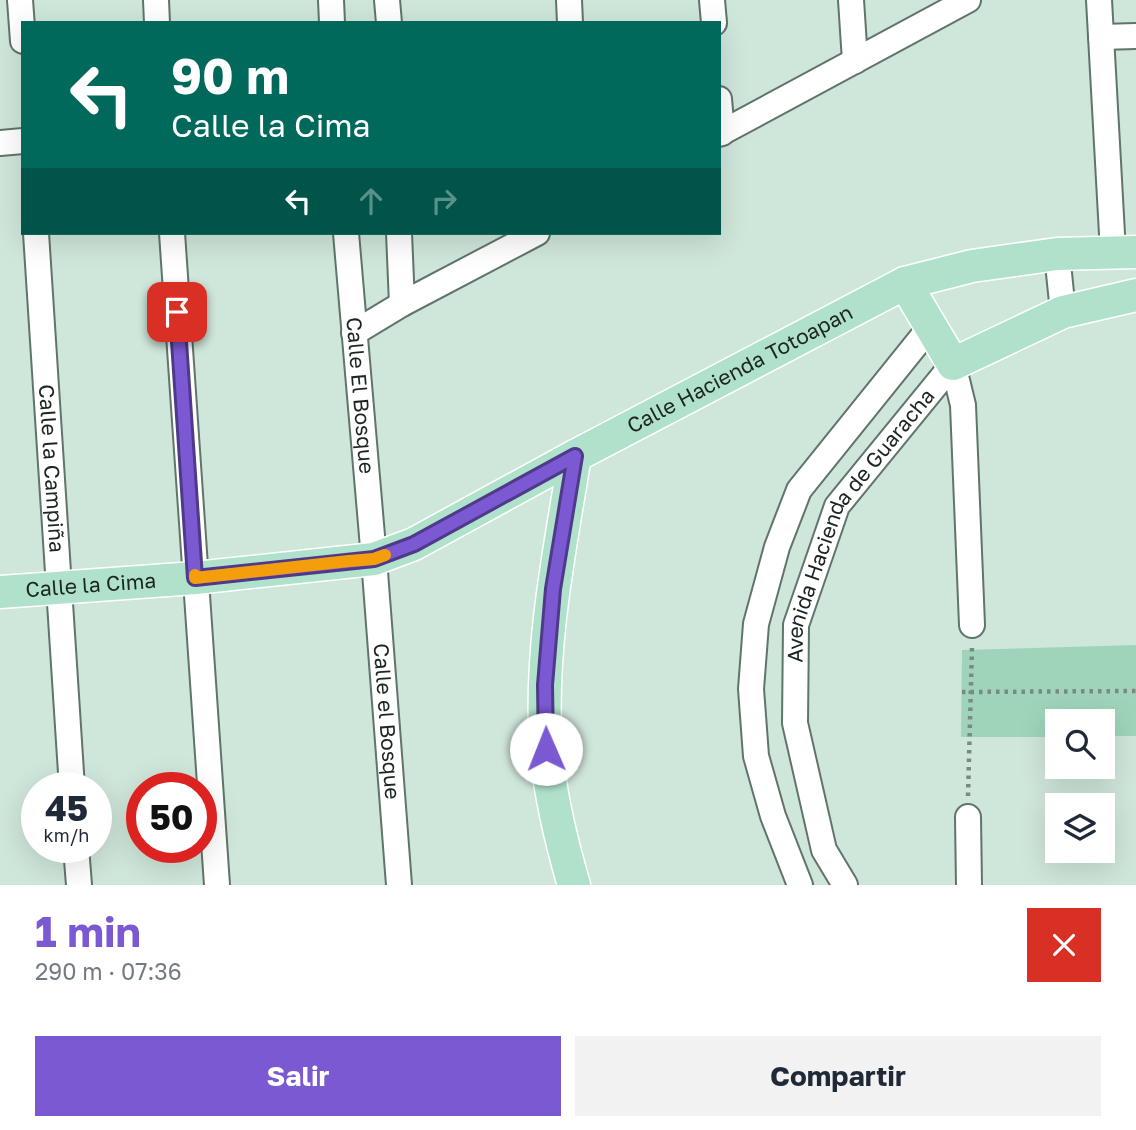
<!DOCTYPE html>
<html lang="es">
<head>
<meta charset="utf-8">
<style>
  body { margin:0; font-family:"Golos Text",sans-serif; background:#f2f2f3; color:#1f2937; height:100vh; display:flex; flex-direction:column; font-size:26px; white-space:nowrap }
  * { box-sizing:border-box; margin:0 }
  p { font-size:23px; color:#747a83 }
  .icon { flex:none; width:38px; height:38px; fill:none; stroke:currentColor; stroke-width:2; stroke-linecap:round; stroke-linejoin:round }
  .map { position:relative; height:885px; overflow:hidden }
  .sheet { display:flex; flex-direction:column; background:#fff; flex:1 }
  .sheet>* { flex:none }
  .top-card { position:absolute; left:21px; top:21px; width:700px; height:214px; border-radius:0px; box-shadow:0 7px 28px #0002; background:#00695c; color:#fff; overflow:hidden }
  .fabs { position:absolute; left:1045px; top:709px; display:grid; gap:14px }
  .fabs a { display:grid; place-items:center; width:70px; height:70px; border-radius:0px; background:#fff; box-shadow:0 7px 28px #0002; font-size:35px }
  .speed { position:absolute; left:21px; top:772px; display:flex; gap:14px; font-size:35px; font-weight:700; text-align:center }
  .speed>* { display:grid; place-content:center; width:91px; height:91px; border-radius:50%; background:#fff; box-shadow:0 7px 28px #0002; line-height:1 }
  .speed small { font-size:18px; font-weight:400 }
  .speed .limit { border:10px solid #d22; background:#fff; color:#111 }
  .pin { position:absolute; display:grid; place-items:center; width:60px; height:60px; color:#fff; margin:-30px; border-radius:14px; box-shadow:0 4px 10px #0006 }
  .me { position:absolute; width:77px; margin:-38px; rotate:359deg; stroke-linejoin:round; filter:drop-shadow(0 0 5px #0008) }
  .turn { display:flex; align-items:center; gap:24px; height:147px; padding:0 35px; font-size:32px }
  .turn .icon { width:91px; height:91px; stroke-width:2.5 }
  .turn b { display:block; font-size:49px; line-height:60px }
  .lanes { display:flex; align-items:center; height:66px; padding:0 35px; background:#0003; justify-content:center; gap:35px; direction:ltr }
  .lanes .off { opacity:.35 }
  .round { display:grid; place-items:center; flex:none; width:74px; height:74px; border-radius:0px; background:#f2f2f3 }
  .headline { display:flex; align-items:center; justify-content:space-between; height:119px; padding:0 35px }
  h1 { font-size:42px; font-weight:700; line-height:52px; color:#7a59d3 }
  .cta { display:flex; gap:14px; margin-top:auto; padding:14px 35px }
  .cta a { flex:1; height:80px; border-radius:0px; background:#7a59d3; color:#fff; font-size:28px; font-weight:700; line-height:80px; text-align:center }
  .cta a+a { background:#f2f2f3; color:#1f2937 }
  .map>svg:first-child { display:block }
</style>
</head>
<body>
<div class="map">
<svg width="1136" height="885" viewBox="0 0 1136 885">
  <rect width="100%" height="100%" fill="#cfe6da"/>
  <!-- green -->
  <path fill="#a0d4ba" d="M1136,645V736H1103L1102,721H1057V737H961L962,650Z"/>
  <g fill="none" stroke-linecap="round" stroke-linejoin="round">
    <defs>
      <g id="minor">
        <path d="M20,0L23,41"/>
        <path d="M156,0L157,23"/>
        <path d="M331,0L332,23"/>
        <path d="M387,0L389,23"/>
        <path d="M569,0L570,23"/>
        <path d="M712,0L714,23"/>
        <path d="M851,0L855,61"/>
        <path d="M1099,0L1113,252"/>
        <path d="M1101,37L1136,36"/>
        <path d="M719,99L722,133"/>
        <path d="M719,134L968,0"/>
        <path d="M0,143L23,141"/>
        <path id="s1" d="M36,233L72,788"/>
        <path d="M172,233L217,885"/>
        <path id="s2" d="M346,233L374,559L399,885"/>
        <path d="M399,233L402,304"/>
        <path d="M1057,254L1063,312"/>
        <path d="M354,333L402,304L537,233"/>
        <path d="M953,364L963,405L972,625"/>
        <path d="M968,817L969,885"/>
        <path d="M76,847L79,885"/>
        <path d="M800,885L773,816L756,756L751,689L756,624L777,547L799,490L931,326"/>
        <path id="s3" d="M845,885L824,850L795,723L796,625L837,506L953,364"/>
      </g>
      <g id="major">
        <path d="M905,283L953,364L1063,312L1136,295"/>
        <path id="s4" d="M0,592L195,578L374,559L414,544L575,456L905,283L972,266L1057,254L1136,252"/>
        <path d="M574,885C561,841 550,795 546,749C539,651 559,553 575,456"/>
      </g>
    </defs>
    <!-- minor casing -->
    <use href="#minor" stroke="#60756a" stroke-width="28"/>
    <!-- major casing -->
    <use href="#major" stroke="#fff" stroke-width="35"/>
    <!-- path -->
    <path stroke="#798a81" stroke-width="4.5" stroke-dasharray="3.5 5" stroke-linecap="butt" d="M962,692L1136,691
      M968,796L972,647"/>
    <!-- minor -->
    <use href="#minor" stroke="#fff" stroke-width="24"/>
    <!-- major -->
    <use href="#major" stroke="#b0e2cb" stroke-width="32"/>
  </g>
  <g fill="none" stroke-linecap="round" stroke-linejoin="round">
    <defs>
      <path id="route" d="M177,312L195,578L374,559L414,544L575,456L553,589L545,685L546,749"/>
    </defs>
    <!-- route casing -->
    <use href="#route" stroke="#4f3a89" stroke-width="18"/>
    <!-- route -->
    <use href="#route" stroke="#7a59d3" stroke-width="12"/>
    <!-- slow -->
    <path stroke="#f59e0b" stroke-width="12" d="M195,575V578L349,561L374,559L385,555"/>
  </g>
  <g text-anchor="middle" stroke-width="5" stroke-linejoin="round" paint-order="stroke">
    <!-- street labels -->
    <g font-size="21" fill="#1c2520" stroke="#cfe6da">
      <text dy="7" stroke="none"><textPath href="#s4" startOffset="788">Calle Hacienda Totoapan</textPath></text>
      <text dy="7" stroke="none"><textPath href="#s2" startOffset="163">Calle El Bosque</textPath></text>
      <text dy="7" stroke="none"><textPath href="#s1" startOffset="236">Calle la Campiña</textPath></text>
      <text dy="7" stroke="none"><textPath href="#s3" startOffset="387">Avenida Hacienda de Guaracha</textPath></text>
      <text dy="7" stroke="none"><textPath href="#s4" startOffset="91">Calle la Cima</textPath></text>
      <text dy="7" stroke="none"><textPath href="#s2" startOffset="490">Calle el Bosque</textPath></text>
    </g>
  </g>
</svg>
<div class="fabs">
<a><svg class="icon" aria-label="search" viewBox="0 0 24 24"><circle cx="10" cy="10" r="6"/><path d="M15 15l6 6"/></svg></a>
<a><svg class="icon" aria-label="layers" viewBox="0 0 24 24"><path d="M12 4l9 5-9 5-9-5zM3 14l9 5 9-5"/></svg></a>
</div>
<div class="speed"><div>45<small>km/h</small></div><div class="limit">50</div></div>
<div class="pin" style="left:177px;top:312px;background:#d93025"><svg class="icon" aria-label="arrive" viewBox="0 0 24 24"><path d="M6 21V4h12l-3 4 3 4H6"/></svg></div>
<svg class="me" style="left:546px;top:749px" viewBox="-20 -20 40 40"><circle r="19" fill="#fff"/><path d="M0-13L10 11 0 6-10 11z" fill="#7a59d3"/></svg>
<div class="top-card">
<div class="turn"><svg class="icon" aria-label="left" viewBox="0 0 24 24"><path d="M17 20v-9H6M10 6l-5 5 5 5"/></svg><div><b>90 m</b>Calle la Cima</div></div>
<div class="lanes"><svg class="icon" aria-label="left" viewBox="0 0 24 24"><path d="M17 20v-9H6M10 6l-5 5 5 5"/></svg><svg class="icon off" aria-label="ahead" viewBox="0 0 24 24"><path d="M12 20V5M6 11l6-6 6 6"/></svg><svg class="icon off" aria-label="right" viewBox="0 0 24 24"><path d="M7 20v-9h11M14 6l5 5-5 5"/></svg></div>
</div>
</div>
<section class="sheet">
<div class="headline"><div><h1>1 min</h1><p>290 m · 07:36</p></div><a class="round" style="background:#d93025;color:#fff"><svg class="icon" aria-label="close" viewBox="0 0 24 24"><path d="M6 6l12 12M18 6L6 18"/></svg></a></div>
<div class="cta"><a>Salir</a><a>Compartir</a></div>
</section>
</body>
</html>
